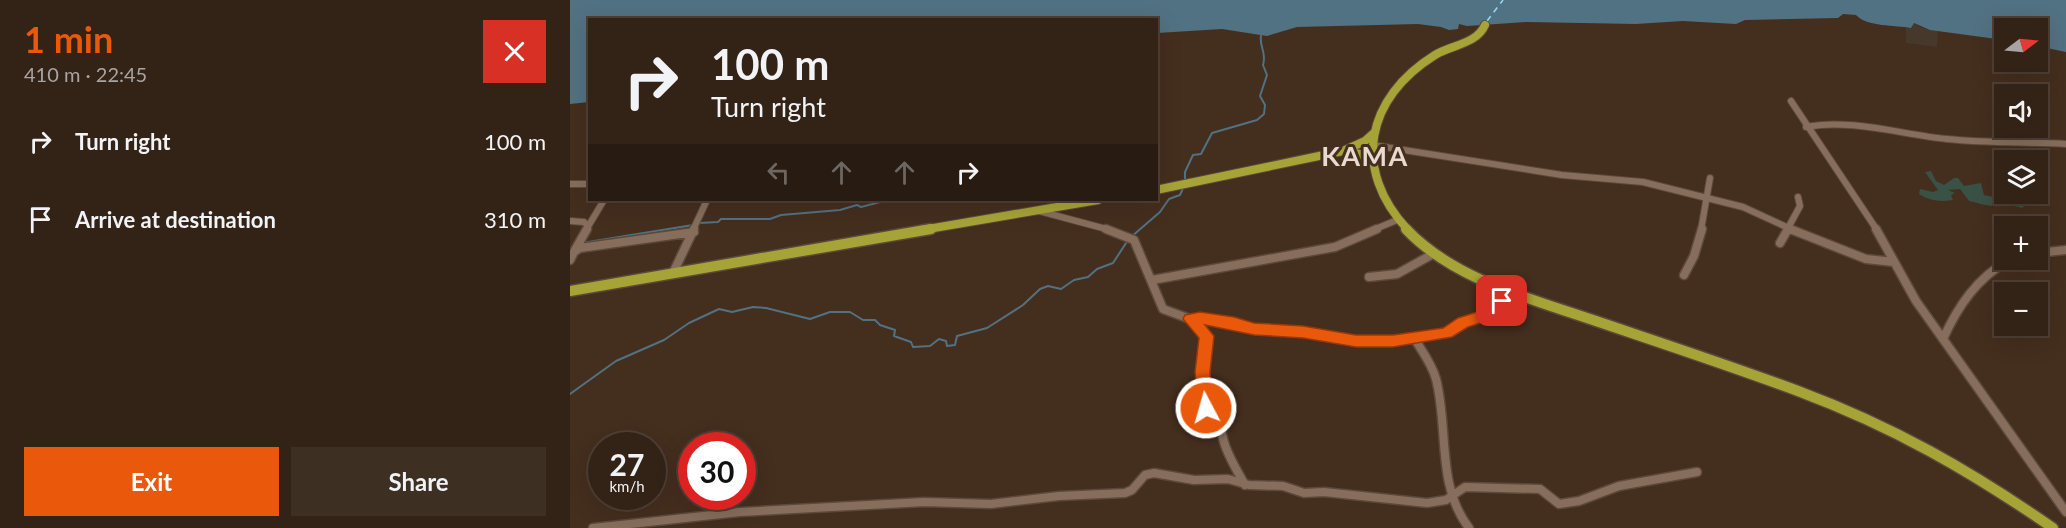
<!DOCTYPE html>
<html lang="en">
<head>
<meta charset="utf-8">
<style>
  body { margin:0; font-family:Lato,sans-serif; background:#3e2f23; color:#f1f3f6; height:100vh; display:flex; flex-direction:column; font-size:22px; white-space:nowrap }
  * { box-sizing:border-box; margin:0 }
  p { font-size:20px; color:#a9a4a1 }
  .icon { flex:none; width:33px; height:33px; fill:none; stroke:currentColor; stroke-width:2; stroke-linecap:round; stroke-linejoin:round }
  .map { position:relative; flex:1; overflow:hidden }
  .drawer { display:flex; flex-direction:column; background:#332216; width:570px }
  .drawer>* { flex:none }
  .banner { position:absolute; left:18px; top:18px; width:570px; height:183px; border-radius:0px; box-shadow:0 6px 24px #0002,0 0 0 2px #4e3f35; background:#332216; color:#f1f3f6; overflow:hidden }
  .needle { width:39px; rotate:74deg }
  .fabs { position:absolute; left:1424px; top:18px; display:grid; gap:12px }
  .fabs a { display:grid; place-items:center; width:54px; height:54px; border-radius:0px; background:#332216; box-shadow:0 6px 24px #0002,0 0 0 2px #4e3f35; font-size:30px }
  .speed { position:absolute; left:18px; top:432px; display:flex; gap:12px; font-size:30px; font-weight:700; text-align:center }
  .speed>* { display:grid; place-content:center; width:78px; height:78px; border-radius:50%; background:#332216; box-shadow:0 6px 24px #0002,0 0 0 2px #4e3f35; line-height:1 }
  .speed small { font-size:15px; font-weight:400 }
  .speed .limit { border:9px solid #d22; background:#fff; color:#111 }
  .pin { position:absolute; display:grid; place-items:center; width:51px; height:51px; color:#fff; margin:-26px; border-radius:12px; box-shadow:0 3px 9px #0006 }
  .me { position:absolute; width:66px; margin:-33px; rotate:354deg; stroke-linejoin:round; filter:drop-shadow(0 0 4px #0008) }
  .turn { display:flex; align-items:center; gap:21px; height:126px; padding:0 24px; font-size:27px }
  .turn .icon { width:78px; height:78px; stroke-width:2.5 }
  .turn b { display:block; font-size:42px; line-height:51px }
  .lanes { display:flex; align-items:center; height:57px; padding:0 24px; background:#0003; justify-content:center; gap:30px; direction:ltr }
  .lanes .off { opacity:.35 }
  .round { display:grid; place-items:center; flex:none; width:63px; height:63px; border-radius:0px; background:#3e2f23 }
  .summary { display:flex; align-items:center; justify-content:space-between; height:102px; padding:0 24px }
  h1 { font-size:36px; font-weight:700; line-height:45px; color:#ea580c }
  .button { display:flex; gap:12px; margin-top:auto; padding:12px 24px }
  .button a { flex:1; height:69px; border-radius:0px; background:#ea580c; color:#fff; font-size:24px; font-weight:700; line-height:69px; text-align:center }
  .button a+a { background:#3e2f23; color:#f1f3f6 }
  ul { padding:0; list-style:none }
  li { display:flex; align-items:center; gap:18px; height:78px; padding:0 24px }
  li div { flex:1 }
  li b { display:block; font-size:22px }
  li em { font-style:normal }
  main { display:flex; flex:1; min-height:0 }
  .map>svg:first-child { display:block }
</style>
</head>
<body>
<main>
<section class="drawer">
<div class="summary"><div><h1>1 min</h1><p>410 m · 22:45</p></div><a class="round" style="background:#d93025;color:#fff"><svg class="icon" aria-label="close" viewBox="0 0 24 24"><path d="M6 6l12 12M18 6L6 18"/></svg></a></div>
<ul>
<li><svg class="icon" aria-label="right" viewBox="0 0 24 24"><path d="M7 20v-9h11M14 6l5 5-5 5"/></svg><div><b>Turn right</b></div><em>100 m</em></li>
<li><svg class="icon" aria-label="arrive" viewBox="0 0 24 24"><path d="M6 21V4h12l-3 4 3 4H6"/></svg><div><b>Arrive at destination</b></div><em>310 m</em></li>
</ul>
<div class="button"><a>Exit</a><a>Share</a></div>
</section>
<div class="map">
<svg width="1496" height="528" viewBox="0 0 1496 528">
  <rect width="100%" height="100%" fill="#442e1e"/>
  <!-- industrial -->
  <path fill="#47382c" d="M1344,23L1352,28L1368,31L1367,47L1336,43V27L1341,28L1342,24Z"/>
  <!-- green -->
  <path fill="#3a5146" d="M1361,171L1366,181L1374,185L1384,178H1388L1394,186L1411,183L1414,195L1428,198L1431,188L1434,189V194H1455L1469,206L1455,205L1452,208C1438,204 1436,207 1423,206C1418,206 1404,202 1399,201L1390,189L1378,190L1385,193L1381,195L1383,200C1370,202 1360,201 1349,194L1350,189L1363,192L1368,190L1355,172Z"/>
  <!-- water -->
  <path fill="#517282" d="M0,0H1496V52L1467,46V28H1434V40L1360,30L1344,23L1341,28C1325,25 1297,27 1286,15L1273,14L1268,18L1175,20L1166,24L1113,21L1066,24L957,22L897,26L889,24L888,29L879,30L871,27L848,24L727,27L697,36L652,29L587,33L586,20H20L19,102L0,104Z"/>
  <g fill="none" stroke-linecap="round" stroke-linejoin="round">
    <!-- stream -->
    <path stroke="#517282" stroke-width="2" d="M615,181V172L623,155L631,154L642,133L687,120L694,114L695,105L690,96L697,75L693,65C697,52 689,47 691,36
      M129,223L148,222L151,219H200L211,215L270,210L287,205L291,207L318,200
      M561,237L590,212L599,199L610,195L614,186
      M12,243L123,225
      M0,394L46,361L94,340L119,323L149,309L162,312L183,307L196,308L240,319L260,312H280L293,320H305L310,325L325,330L324,336L341,342L343,347L360,346L369,339L376,341L377,346L385,345L387,336L417,328L453,305L470,289L478,286L491,289L504,280L518,277L527,269L543,263L558,240"/>
    <!-- ferry -->
    <path stroke="#98d7f4" stroke-width="1.5" stroke-dasharray="6 5" stroke-linecap="butt" d="M917,21L933,0"/>
    <defs>
      <path id="minor-far1" d="M1221,101L1307,230
        M1236,127C1279,118 1334,135 1377,139C1416,143 1457,142 1496,144
        M802,145L992,175L1073,182L1173,207L1223,230
        M0,184H20
        M469,211L540,230
        M0,221L14,222L18,226
        M16,230L34,200
        M123,230L137,200
        M803,230L827,220
        M1131,230L1140,178
        M1217,230L1230,206L1228,197"/>
      <path id="minor" d="M536,229L564,240L593,309L620,319L630,318L686,329L733,332L786,341H823L876,333L893,322L912,316L943,292
        M1220,229L1296,259L1324,262
        M1306,229L1346,301L1496,512
        M1210,243L1218,229
        M5,250L17,229
        M1467,253L1496,250
        M0,260L4,252L10,248L124,232
        M103,273L124,229
        M1114,275L1124,256L1132,229
        M799,277L827,274L863,254
        M582,280L765,247L807,229
        M620,319L636,334L632,372L636,408L652,410C646,437 662,462 675,485
        M844,338C852,351 862,364 866,379C879,429 866,485 899,528
        M1373,339C1388,306 1407,278 1439,260
        M23,528L170,512L354,502L421,504L489,496L555,493L562,490L575,475L584,473L624,480L658,479L679,485L713,486L734,493L754,492L857,503L876,500L895,487L970,489L989,504L1009,501L1049,486L1127,472"/>
      <path id="major-far1" d="M775,151L790,154L802,163
        M586,190L773,151L795,141L805,132
        M352,230L528,200
        M838,230C781,169 796,98 865,55C881,45 907,44 915,25"/>
      <path id="major" d="M836,229C884,280 962,299 1026,321C1094,344 1161,366 1228,391C1324,427 1399,470 1483,528
        M0,291L361,229"/>
    </defs>
    <!-- minor-far1 casing -->
    <use href="#minor-far1" stroke="#5b493b" stroke-width="8"/>
    <!-- minor casing -->
    <use href="#minor" stroke="#5b493b" stroke-width="11"/>
    <!-- major-far1 casing -->
    <use href="#major-far1" stroke="#5b493b" stroke-width="10"/>
    <!-- major casing -->
    <use href="#major" stroke="#5b493b" stroke-width="13"/>
    <!-- minor-far1 -->
    <use href="#minor-far1" stroke="#876e5c" stroke-width="6"/>
    <!-- minor -->
    <use href="#minor" stroke="#876e5c" stroke-width="8"/>
    <!-- major-far1 -->
    <use href="#major-far1" stroke="#a6a337" stroke-width="8"/>
    <!-- major -->
    <use href="#major" stroke="#a6a337" stroke-width="10"/>
  </g>
  <!-- route -->
  <path fill="#ea580c" stroke="#983908" stroke-width="1.5" d="M932,295L936,297L939,301L917,321L898,327L882,337L823,347H786L733,338L684,335L635,325L644,336L640,372L643,408L641,413L636,415L630,413L628,408L625,372L629,338L613,319L615,315L630,312L664,317L684,323L733,326L786,335H823L873,328L888,318L907,312Z"/>
  <g text-anchor="middle" stroke-width="6" stroke-linejoin="round" paint-order="stroke">
    <!-- district labels -->
    <g font-size="27" font-weight="bold" letter-spacing="1.5" fill="#e8dad0" stroke="#442e1e">
      <text x="795" y="166">KAMA</text>
    </g>
  </g>
</svg>
<div class="fabs">
<a><svg class="needle" viewBox="-14 -14 28 28"><path d="M0-13l5 13h-10z" fill="#e53935"/><path d="M0 13l5-13h-10z" fill="#a9a4a1"/></svg></a>
<a><svg class="icon" aria-label="sound" viewBox="0 0 24 24"><path d="M4 9h4l5-4v14l-5-4H4zM17 9q2 3 0 6"/></svg></a>
<a><svg class="icon" aria-label="layers" viewBox="0 0 24 24"><path d="M12 4l9 5-9 5-9-5zM3 14l9 5 9-5"/></svg></a>
<a>+</a>
<a>−</a>
</div>
<div class="speed"><div>27<small>km/h</small></div><div class="limit">30</div></div>
<div class="pin" style="left:932px;top:301px;background:#d93025"><svg class="icon" aria-label="arrive" viewBox="0 0 24 24"><path d="M6 21V4h12l-3 4 3 4H6"/></svg></div>
<svg class="me" style="left:636px;top:408px" viewBox="-20 -20 40 40"><circle r="17" fill="#ea580c" stroke="#fff" stroke-width="3"/><path d="M0-11L8 9 0 5-8 9z" fill="#fff"/></svg>
<div class="banner">
<div class="turn"><svg class="icon" aria-label="right" viewBox="0 0 24 24"><path d="M7 20v-9h11M14 6l5 5-5 5"/></svg><div><b>100 m</b>Turn right</div></div>
<div class="lanes"><svg class="icon off" aria-label="left" viewBox="0 0 24 24"><path d="M17 20v-9H6M10 6l-5 5 5 5"/></svg><svg class="icon off" aria-label="ahead" viewBox="0 0 24 24"><path d="M12 20V5M6 11l6-6 6 6"/></svg><svg class="icon off" aria-label="ahead" viewBox="0 0 24 24"><path d="M12 20V5M6 11l6-6 6 6"/></svg><svg class="icon" aria-label="right" viewBox="0 0 24 24"><path d="M7 20v-9h11M14 6l5 5-5 5"/></svg></div>
</div>
</div>
</main>
</body>
</html>
